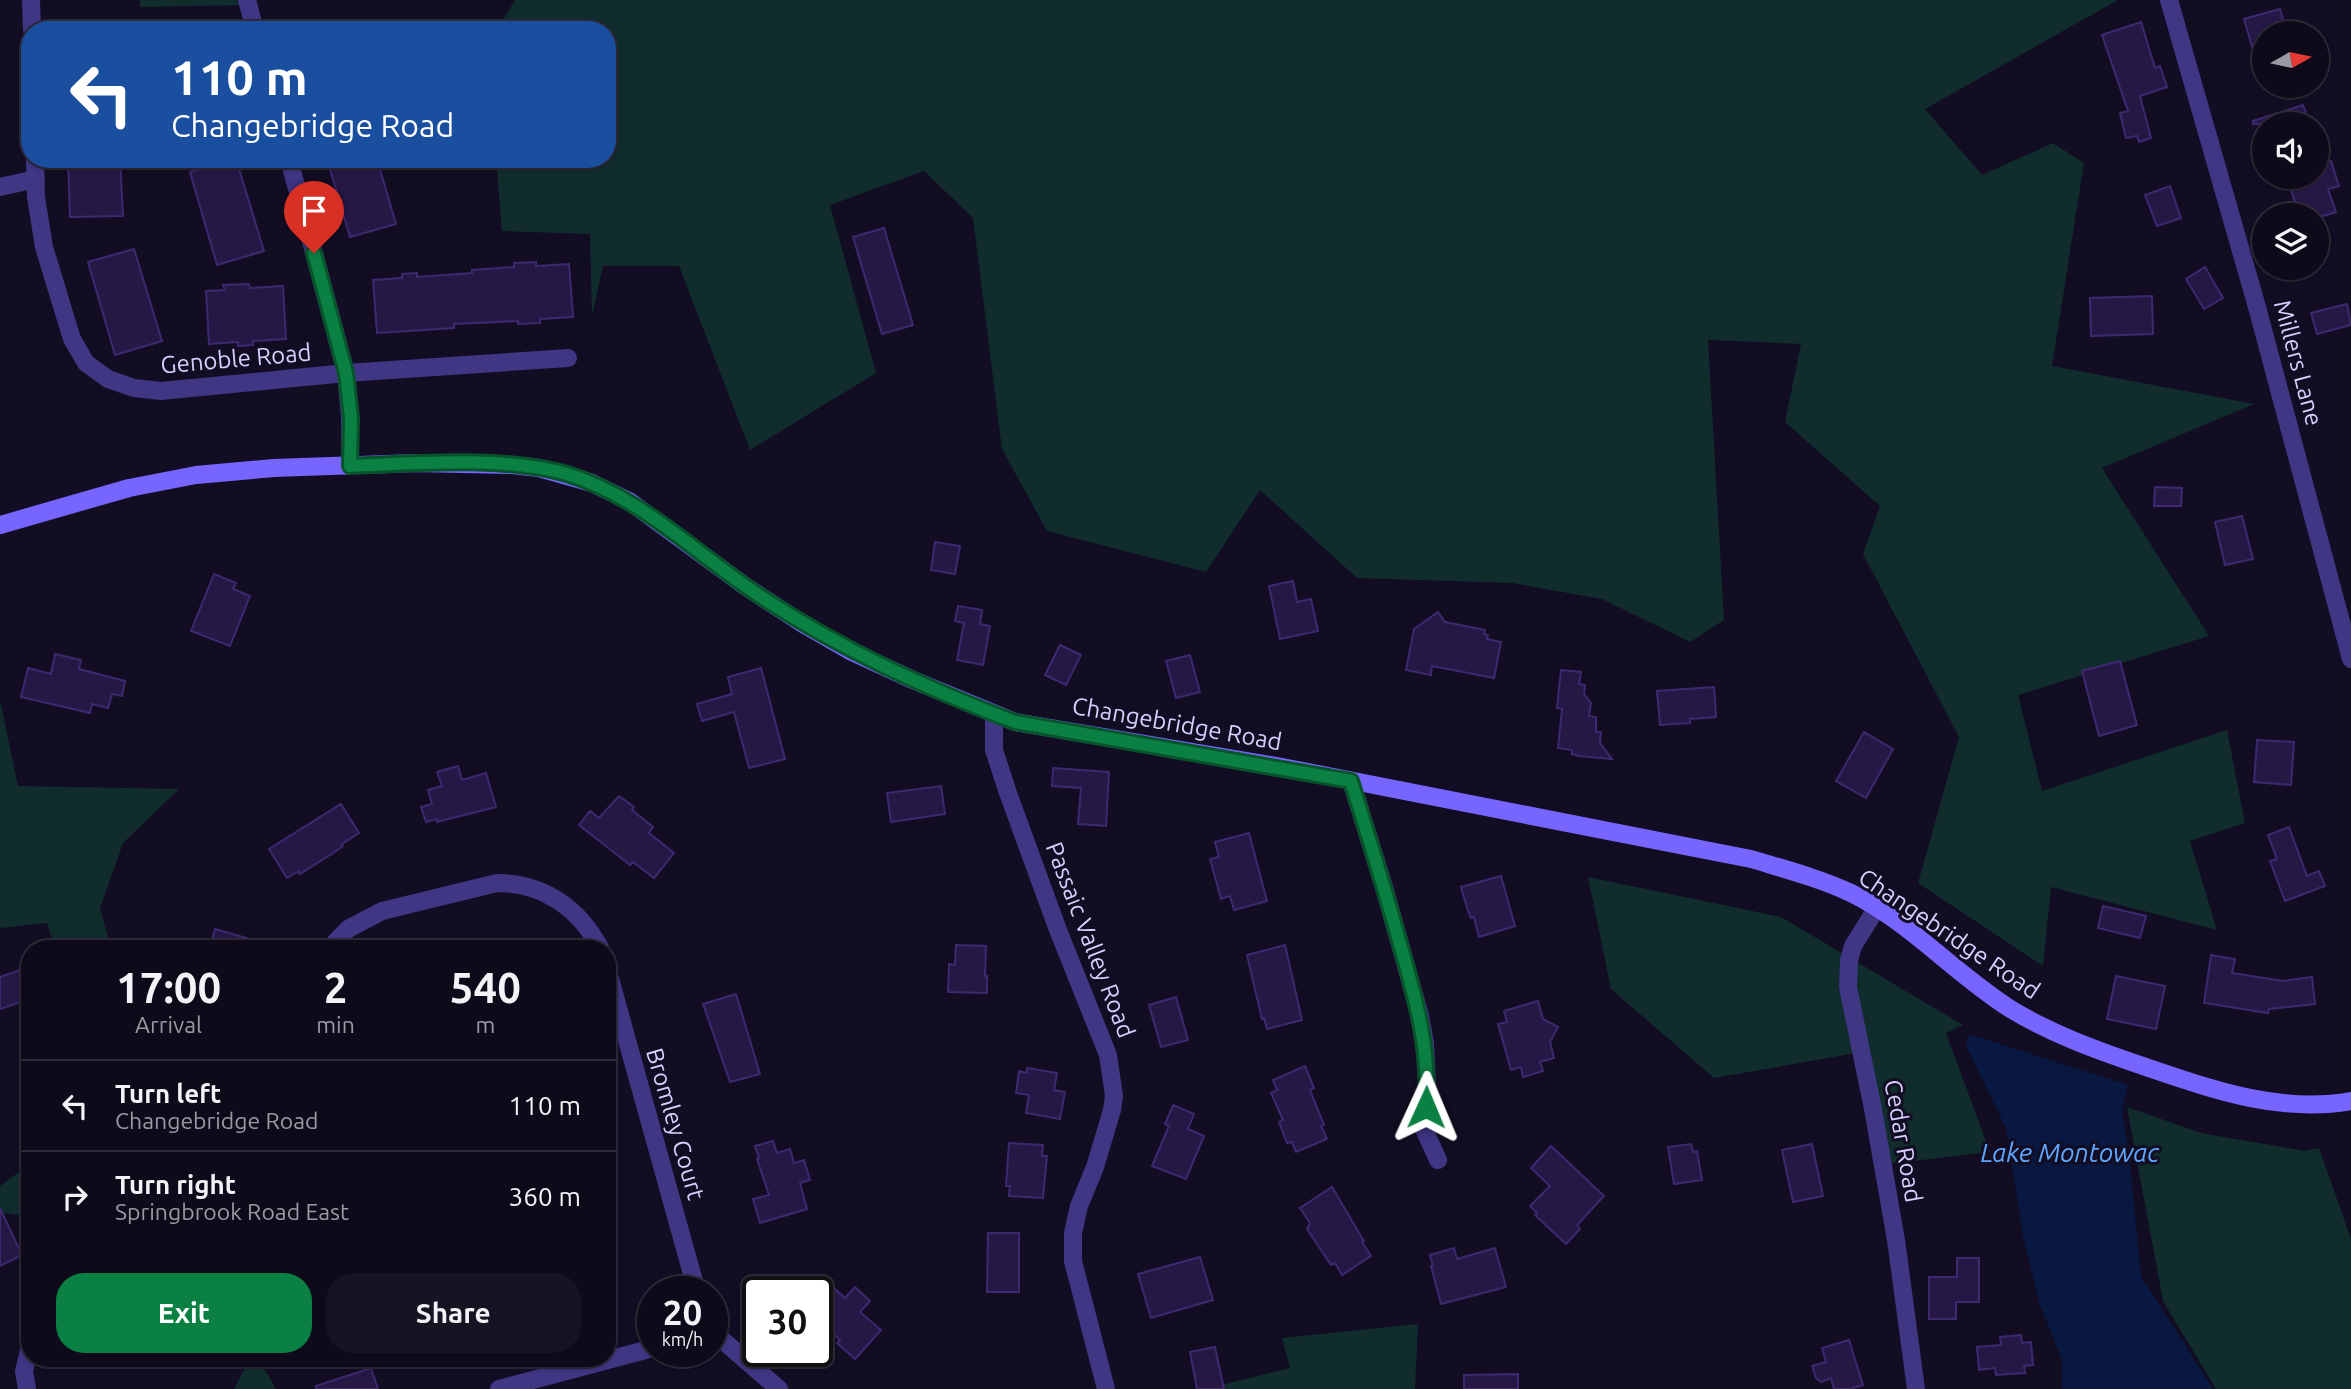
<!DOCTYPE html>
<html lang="en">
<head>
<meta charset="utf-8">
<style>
  body { margin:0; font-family:Ubuntu,sans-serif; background:#171323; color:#f1f3f6; height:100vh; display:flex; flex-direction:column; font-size:26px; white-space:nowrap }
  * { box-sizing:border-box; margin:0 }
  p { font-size:23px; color:#9b9aa2 }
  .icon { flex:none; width:38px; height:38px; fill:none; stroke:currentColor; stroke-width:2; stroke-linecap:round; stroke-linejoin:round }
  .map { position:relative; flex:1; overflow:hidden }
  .panel { position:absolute; left:21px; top:940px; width:595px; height:427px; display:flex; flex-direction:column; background:#0e0a1a; border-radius:28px; box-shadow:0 2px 5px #0004,0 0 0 2px #2e2b39 }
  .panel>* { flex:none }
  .top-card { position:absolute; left:21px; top:21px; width:595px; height:147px; border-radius:28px; box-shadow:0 2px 5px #0004,0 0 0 2px #2e2b39; background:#1a4fa0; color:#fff; overflow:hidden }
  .needle { width:46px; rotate:81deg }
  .fabs { position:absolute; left:2252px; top:21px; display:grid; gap:14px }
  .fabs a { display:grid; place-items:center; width:77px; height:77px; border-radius:50%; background:#0e0a1a; box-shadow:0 2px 5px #0004,0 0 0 2px #2e2b39; font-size:35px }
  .speed { position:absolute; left:637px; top:1276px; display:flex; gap:14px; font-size:35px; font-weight:700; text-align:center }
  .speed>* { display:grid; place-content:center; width:91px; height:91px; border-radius:50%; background:#0e0a1a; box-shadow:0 2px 5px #0004,0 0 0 2px #2e2b39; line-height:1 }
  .speed small { font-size:18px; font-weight:400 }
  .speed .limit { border:4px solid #111; border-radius:10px; background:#fff; color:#111 }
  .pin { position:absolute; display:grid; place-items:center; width:60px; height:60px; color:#fff; margin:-72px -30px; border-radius:50% 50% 50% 0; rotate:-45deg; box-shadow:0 0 7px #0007 }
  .pin .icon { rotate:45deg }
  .me { position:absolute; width:77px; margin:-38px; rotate:1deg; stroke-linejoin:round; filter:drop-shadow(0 0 5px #0008) }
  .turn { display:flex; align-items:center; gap:24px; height:147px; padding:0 35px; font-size:32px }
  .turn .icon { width:91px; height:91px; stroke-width:2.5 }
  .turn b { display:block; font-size:49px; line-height:60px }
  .eta { display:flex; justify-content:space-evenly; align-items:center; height:119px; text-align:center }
  .eta b { font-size:42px; font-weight:600; line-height:49px }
  .button { display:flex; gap:14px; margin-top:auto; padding:14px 35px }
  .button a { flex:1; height:80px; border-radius:28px; background:#0b8043; color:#fff; font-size:28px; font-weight:600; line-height:80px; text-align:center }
  .button a+a { background:#171323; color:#f1f3f6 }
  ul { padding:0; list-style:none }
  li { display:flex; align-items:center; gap:21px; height:91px; padding:0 35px; border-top:2px solid #2e2b39 }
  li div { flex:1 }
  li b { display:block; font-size:26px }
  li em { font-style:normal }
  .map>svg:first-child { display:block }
</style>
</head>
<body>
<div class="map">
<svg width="2351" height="1389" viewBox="0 0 2351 1389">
  <rect width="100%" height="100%" fill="#120d23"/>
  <!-- green -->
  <path fill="#102c2d" d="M140,0H251L253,5L140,7Z
    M515,0H2118L1925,109L1982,175L2053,143L2084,163L2052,366L2254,404L2102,468L2209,636L2018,695L2042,791L2227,730L2245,823L2190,841L2217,930L2051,887L2043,966L1918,883L1959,737L1863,554L1880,506L1785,422L1801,344L1708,340L1724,620L1690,642L1602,599L1512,583L1357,578L1260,490L1206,572L1047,531L1002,449L973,218L924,171L830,205L876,373L750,450L679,266H603L592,316L590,234L502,231L496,159H607V30H497Z
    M0,700L18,786L179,789L123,843L100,908L111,948H55L47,923L0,928Z
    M1588,877L1781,917L1963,1025L1946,1033L1990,1152L1887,1164L1868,1051L1714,1078L1611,989Z
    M2127,1107L2201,1133L2305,1151L2319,1148L2351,1239V1389H2216L2163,1301Z
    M30,1164V1217L0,1212V1186Z
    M1418,1324L1415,1389H1204L1290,1368L1282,1338Z
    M250,1358H258L276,1389H234Z"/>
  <!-- water -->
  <path fill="#081841" d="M1969,1034L2128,1085L2122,1112L2129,1154L2141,1276L2213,1389H2062V1360L2040,1305L2023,1236L2006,1128L1966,1046Z"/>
  <!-- building -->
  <path fill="#251845" stroke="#3e2971" stroke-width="2" d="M2280,9L2287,33H2264V73L2260,74L2244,19Z
    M2141,22L2155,68L2160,66L2167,87L2140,96L2151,138L2139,142L2137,136L2126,138L2120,113L2128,111L2102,35Z
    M2303,105L2310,124H2253V121Z
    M68,159H120L123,216L70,217Z
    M236,159L264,251L217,265L190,172Z
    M327,159H377L396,224L350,237Z
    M2331,161L2339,186L2328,189L2336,212L2317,218V215H2299L2287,177H2317V165Z
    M2170,186L2181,218L2157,226L2145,195Z
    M884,228L913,325L882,334L853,237Z
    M134,249L162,341L115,355L88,262Z
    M536,262V266L569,264L573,317L540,319V323L518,324V321L454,324V328L377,333L373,280L402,278V274L417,273V277L472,273V270L514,267V263Z
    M2205,267L2223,298L2204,309L2186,279Z
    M249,284L250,288L283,286L286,339L253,341V345L238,346V342L209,344L206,291L225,290L223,285Z
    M2152,296L2153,334L2091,336L2090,298Z
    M2347,304L2351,325L2317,334L2311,313Z
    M2155,487L2182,488L2181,506H2154Z
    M2242,516L2253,559L2225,565L2215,522Z
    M935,542L960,546L955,574L931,570Z
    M214,574L236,583L233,589L250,596L230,646L191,631Z
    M1293,581L1297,602L1311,599L1318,631L1280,639L1269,586Z
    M958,606L982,610L980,624L990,626L983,665L957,660L964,623L955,621Z
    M1438,612L1445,622L1485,630L1484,634L1488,635L1487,639L1501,642L1494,678L1432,666L1431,675L1406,670L1414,629Z
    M1060,645L1081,655L1066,685L1045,675Z
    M55,654L81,660L79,669L125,681L122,696L112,694L108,708L92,704L90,713L21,697L28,668L51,674Z
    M1190,655L1200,692L1176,698L1166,661Z
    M2120,661L2137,725L2099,736L2082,671Z
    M761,668L785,759L749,768L734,712L702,721L697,704L732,694L728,677Z
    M1561,670L1581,672L1579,684L1585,685L1584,694L1591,703L1589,716L1596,717V732H1601L1600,743L1612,759L1579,756L1572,754V750L1558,748L1562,709L1557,708Z
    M1714,687L1716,717L1690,719V723L1660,725L1657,691Z
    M1864,732L1893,749L1866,798L1836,781Z
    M2257,740L2294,742L2291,785L2254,782Z
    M458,766L462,780L486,773L496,807L437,822V819L426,822L421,807L432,804L428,790L442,786L437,772Z
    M1053,768L1109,772L1106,826L1078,824L1081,788L1052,786Z
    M941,786L945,814L891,822L887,793Z
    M619,796L634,807L632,810L653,827L649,833L674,853L654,878L633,862L630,865L579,825L590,811L599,818Z
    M341,804L359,833L342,844L343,846L333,853L300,874L299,871L287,878L269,849Z
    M2289,827L2307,876L2319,871L2325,886L2285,901L2270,861L2277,859L2268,835Z
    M1249,833L1267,901L1234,910L1230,896L1221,899L1210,859L1219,857L1215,842Z
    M1501,876L1515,926L1479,937L1474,917L1471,918L1467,908L1461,887Z
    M2103,906L2146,916L2140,938L2098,928Z
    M215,929L267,944L266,948H210Z
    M956,945L986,946L985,976H987V993L948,992L949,964L955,965Z
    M1285,945L1302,1020L1267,1029L1264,1018L1262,1019L1247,955Z
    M2211,955L2235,959L2232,973L2283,981L2312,977L2315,1004L2269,1009L2268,1013L2204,1003Z
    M20,970L29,999L0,1009V977Z
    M2116,976L2165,986L2156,1029L2107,1019Z
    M736,994L760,1074L730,1082L703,1004Z
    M1176,997L1188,1040L1161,1047L1149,1005Z
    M1538,1001L1543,1019L1558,1027L1550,1042L1554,1058L1540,1062L1543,1071L1523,1077L1521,1067L1511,1070L1498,1024L1507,1022L1504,1011Z
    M1305,1066L1314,1088L1310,1090L1324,1125L1321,1126L1327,1139L1296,1152L1292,1142L1287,1143L1279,1122L1283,1120L1271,1093L1277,1090L1273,1080Z
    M1027,1068L1057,1073L1054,1090L1065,1092L1060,1119L1026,1113L1029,1095L1016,1093L1019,1071L1027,1073Z
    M1173,1105L1194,1114L1188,1129L1204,1136L1186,1179L1152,1166L1169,1126L1165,1124Z
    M773,1141L777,1153L790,1149L794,1163L804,1160L810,1180L800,1183L807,1209L760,1223L753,1199L769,1195L757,1159L759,1158L755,1146Z
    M1009,1143L1043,1145L1042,1156H1047L1043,1198L1009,1196L1010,1186H1006Z
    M1691,1144L1693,1152L1697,1151L1702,1180L1674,1184L1668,1147Z
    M1812,1144L1823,1196L1793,1202L1782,1150Z
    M1551,1146L1604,1196L1577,1225L1580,1229L1566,1244L1535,1215L1537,1213L1530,1206L1550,1186L1531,1168Z
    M1332,1187L1364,1241L1362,1242L1371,1256L1342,1275L1335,1263L1331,1265L1307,1229L1310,1223L1300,1208Z
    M0,1208L22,1255L0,1266Z
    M988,1233H1019V1292H987Z
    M1454,1248L1457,1259L1495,1248L1506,1287L1441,1304L1431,1266H1433L1430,1255Z
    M1200,1257L1213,1300L1151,1318L1138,1274Z
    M1957,1258H1979V1302H1956V1319H1929V1277H1957Z
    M855,1287L870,1301L860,1312L881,1330L855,1359L837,1343L840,1340L817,1319V1291L825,1298L834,1288L845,1298Z
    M2021,1335L2022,1343L2031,1342L2033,1365L2024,1366L2025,1373L1996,1375L1995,1368L1979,1370L1977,1347L2001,1345L2000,1337Z
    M1849,1340L1863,1385L1850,1389H1834L1831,1378L1821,1382L1816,1378L1812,1366L1826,1362L1822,1348Z
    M1215,1347L1224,1389H1197L1190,1352Z
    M371,1368L378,1389H316V1386Z
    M1518,1374V1389H1464V1375Z"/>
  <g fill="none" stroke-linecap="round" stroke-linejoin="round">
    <!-- minor -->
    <path stroke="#3f3684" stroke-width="18" d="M31,0L32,30
      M247,0L255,30
      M2169,0L2257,307L2351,659
      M35,159L36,197L44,247L72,339L86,363L108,379L134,388L161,391L346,373L568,358
      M289,159L346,373L350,418V465
      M0,187L36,179
      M994,714V750L1008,793L1058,930L1108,1055L1114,1096L1112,1110L1095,1167L1079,1206L1073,1233V1261L1106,1389
      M1351,781L1384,887L1420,1016L1425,1043L1427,1085L1424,1129L1438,1160
      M1876,909L1853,946L1849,960L1848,987L1873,1109L1896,1240L1916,1389
      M330,948L348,929L382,911L497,883C543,883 579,908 600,948
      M607,968L697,1292
      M712,1331L779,1389
      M27,1389L24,1371L30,1346
      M499,1389L653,1348"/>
    <!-- secondary -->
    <path stroke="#7666ff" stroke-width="18" d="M0,525L129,488L196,475L274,468L416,463L512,465L539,468L592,483L629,501L745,586L803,624L850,651L913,680L1015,722L1282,767L1751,859C1784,869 1819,878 1851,893C1910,922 1954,973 2009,1008C2049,1033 2096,1050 2140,1065C2208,1088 2277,1114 2351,1101"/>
  </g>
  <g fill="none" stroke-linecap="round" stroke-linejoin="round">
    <defs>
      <path id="route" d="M314,253L346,373L351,418L350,466C415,463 505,456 567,474C642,497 698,556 763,598C842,650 926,688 1015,722L1351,781C1368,835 1385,889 1400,944C1416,1000 1430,1048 1426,1107"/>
    </defs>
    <!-- route casing -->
    <use href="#route" stroke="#07532c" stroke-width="18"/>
    <!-- route -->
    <use href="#route" stroke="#0b8043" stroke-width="12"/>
  </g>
  <g text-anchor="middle" stroke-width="6" stroke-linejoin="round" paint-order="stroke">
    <!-- street labels -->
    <g font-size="24" fill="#d8cfff" stroke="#120d23">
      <text transform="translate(236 359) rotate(-5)" y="8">Genoble Road</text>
      <text transform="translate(2298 363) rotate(75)" y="8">Millers Lane</text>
      <text transform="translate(1177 724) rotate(10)" y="8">Changebridge Road</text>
      <text transform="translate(1949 934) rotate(34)" y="8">Changebridge Road</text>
      <text transform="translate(1090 940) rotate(69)" y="8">Passaic Valley Road</text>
      <text transform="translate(675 1124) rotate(74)" y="8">Bromley Court</text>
      <text transform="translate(1903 1141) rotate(80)" y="8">Cedar Road</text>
    </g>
    <!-- water labels -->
    <g font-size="26" font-style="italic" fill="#5da7ff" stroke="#120d23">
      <text x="2070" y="1162">Lake Montowac</text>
    </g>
  </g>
</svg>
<div class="fabs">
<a><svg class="needle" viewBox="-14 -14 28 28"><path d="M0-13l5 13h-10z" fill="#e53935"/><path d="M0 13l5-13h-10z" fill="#9b9aa2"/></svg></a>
<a><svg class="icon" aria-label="sound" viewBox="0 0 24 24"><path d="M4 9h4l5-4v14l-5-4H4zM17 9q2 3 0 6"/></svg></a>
<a><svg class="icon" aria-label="layers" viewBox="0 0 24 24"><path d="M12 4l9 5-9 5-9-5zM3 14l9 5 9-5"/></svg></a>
</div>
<div class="speed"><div>20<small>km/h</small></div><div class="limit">30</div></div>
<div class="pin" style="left:314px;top:253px;background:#d93025"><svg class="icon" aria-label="arrive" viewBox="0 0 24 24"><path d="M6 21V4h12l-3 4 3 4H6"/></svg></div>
<svg class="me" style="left:1426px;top:1107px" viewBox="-20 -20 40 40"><path d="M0-17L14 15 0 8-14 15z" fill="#0b8043" stroke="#fff" stroke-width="4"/></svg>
<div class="top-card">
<div class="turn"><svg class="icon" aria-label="left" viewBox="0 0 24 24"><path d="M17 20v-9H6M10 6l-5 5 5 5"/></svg><div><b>110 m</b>Changebridge Road</div></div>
</div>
<section class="panel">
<div class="eta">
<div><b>17:00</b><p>Arrival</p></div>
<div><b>2</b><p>min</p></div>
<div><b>540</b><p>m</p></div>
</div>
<ul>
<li><svg class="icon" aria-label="left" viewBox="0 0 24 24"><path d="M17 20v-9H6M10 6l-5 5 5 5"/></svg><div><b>Turn left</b><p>Changebridge Road</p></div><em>110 m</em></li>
<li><svg class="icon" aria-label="right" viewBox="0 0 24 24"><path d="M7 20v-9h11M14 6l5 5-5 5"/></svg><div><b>Turn right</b><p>Springbrook Road East</p></div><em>360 m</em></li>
</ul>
<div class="button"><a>Exit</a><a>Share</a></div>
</section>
</div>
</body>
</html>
